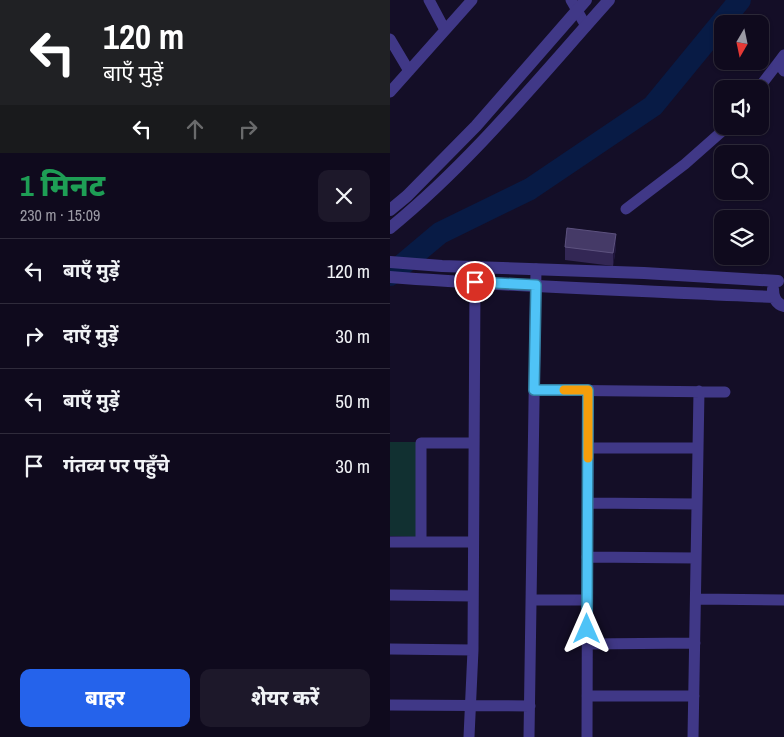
<!DOCTYPE html>
<html lang="hi">
<head>
<meta charset="utf-8">
<style>
  body { margin:0; font-family:"Archivo Narrow","Noto Sans Devanagari",sans-serif; background:#1d182a; color:#f1f3f6; height:100vh; display:flex; flex-direction:column; font-size:19px; white-space:nowrap }
  * { box-sizing:border-box; margin:0 }
  p { font-size:16px; color:#9b9aa4 }
  .icon { flex:none; width:28px; height:28px; fill:none; stroke:currentColor; stroke-width:2; stroke-linecap:round; stroke-linejoin:round }
  .map { position:relative; flex:1; overflow:hidden }
  .side { display:flex; flex-direction:column; background:#0f0a1d; width:390px }
  .side>* { flex:none }
  .hud { background:#202124; color:#fff; overflow:hidden }
  .needle { width:32px; rotate:189deg }
  .controls { position:absolute; left:324px; top:15px; display:grid; gap:10px }
  .controls a { display:grid; place-items:center; width:55px; height:55px; border-radius:10px; background:#0f0a1d; box-shadow:0 1px 4px #0004,0 0 0 1px #2f2b3b; font-size:25px }
  .pin { position:absolute; display:grid; place-items:center; width:42px; height:42px; color:#fff; margin:-21px; border:2px solid #fff; border-radius:50%; box-shadow:0 1px 5px #0007 }
  .me { position:absolute; width:55px; margin:-28px; rotate:0deg; stroke-linejoin:round; filter:drop-shadow(0 0 4px #0008) }
  .turn { display:flex; align-items:center; gap:18px; height:105px; padding:0 20px; font-size:22px }
  .turn .icon { width:65px; height:65px; stroke-width:2.5 }
  .turn b { display:block; font-size:35px; line-height:42px }
  .lanes { display:flex; align-items:center; height:48px; padding:0 20px; background:#0003; justify-content:center; gap:25px; direction:ltr }
  .lanes .off { opacity:.35 }
  .round { display:grid; place-items:center; flex:none; width:52px; height:52px; border-radius:10px; background:#1d182a }
  .headline { display:flex; align-items:center; justify-content:space-between; height:85px; padding:0 20px }
  h1 { font-size:30px; font-weight:800; line-height:38px; color:#1e9e55 }
  .button { display:flex; gap:10px; margin-top:auto; padding:10px 20px }
  .button a { flex:1; height:58px; border-radius:10px; background:#2563eb; color:#fff; font-size:20px; font-weight:800; line-height:58px; text-align:center }
  .button a+a { background:#1d182a; color:#f1f3f6 }
  ul { padding:0; list-style:none }
  li { display:flex; align-items:center; gap:15px; height:65px; padding:0 20px; border-top:1px solid #2f2b3b }
  li div { flex:1 }
  li b { display:block; font-size:19px }
  li em { font-style:normal }
  main { display:flex; flex:1; min-height:0 }
  .map>svg:first-child { display:block }
</style>
</head>
<body>
<main>
<section class="side">
<div class="hud">
<div class="turn"><svg class="icon" aria-label="left" viewBox="0 0 24 24"><path d="M17 20v-9H6M10 6l-5 5 5 5"/></svg><div><b>120 m</b>बाएँ मुड़ें</div></div>
<div class="lanes"><svg class="icon" aria-label="left" viewBox="0 0 24 24"><path d="M17 20v-9H6M10 6l-5 5 5 5"/></svg><svg class="icon off" aria-label="ahead" viewBox="0 0 24 24"><path d="M12 20V5M6 11l6-6 6 6"/></svg><svg class="icon off" aria-label="right" viewBox="0 0 24 24"><path d="M7 20v-9h11M14 6l5 5-5 5"/></svg></div>
</div>
<div class="headline"><div><h1>1 मिनट</h1><p>230 m · 15:09</p></div><a class="round"><svg class="icon" aria-label="close" viewBox="0 0 24 24"><path d="M6 6l12 12M18 6L6 18"/></svg></a></div>
<ul>
<li><svg class="icon" aria-label="left" viewBox="0 0 24 24"><path d="M17 20v-9H6M10 6l-5 5 5 5"/></svg><div><b>बाएँ मुड़ें</b></div><em>120 m</em></li>
<li><svg class="icon" aria-label="right" viewBox="0 0 24 24"><path d="M7 20v-9h11M14 6l5 5-5 5"/></svg><div><b>दाएँ मुड़ें</b></div><em>30 m</em></li>
<li><svg class="icon" aria-label="left" viewBox="0 0 24 24"><path d="M17 20v-9H6M10 6l-5 5 5 5"/></svg><div><b>बाएँ मुड़ें</b></div><em>50 m</em></li>
<li><svg class="icon" aria-label="arrive" viewBox="0 0 24 24"><path d="M6 21V4h12l-3 4 3 4H6"/></svg><div><b>गंतव्य पर पहुँचे</b></div><em>30 m</em></li>
</ul>
<div class="button"><a>बाहर</a><a>शेयर करें</a></div>
</section>
<div class="map">
<svg width="394" height="737" viewBox="0 0 394 737">
  <rect width="100%" height="100%" fill="#140e27"/>
  <!-- green -->
  <path fill="#113031" d="M0,442H26V537L0,536Z"/>
  <g fill="none" stroke-linecap="round" stroke-linejoin="round">
    <!-- river -->
    <path stroke="#081b45" stroke-width="22" d="M0,275L50,233L140,189L263,106L350,0"/>
    <!-- minor -->
    <path stroke="#403887" stroke-width="11" d="M39,0L55,30
      M181,0L196,26
      M0,39L19,71
      M394,55L388,63L394,71
      M368,89L388,63
      M0,92L82,0
      M236,209L295,164L338,126
      M144,390L335,392
      M198,448H308
      M198,503L307,504
      M0,542H83
      M31,542V443H84
      M197,557L306,558
      M0,595L83,596
      M306,599L394,600
      M141,600H197
      M197,644L305,643
      M0,649L83,650
      M197,696H304
      M0,705L140,706
      M79,737L83,650L85,282
      M139,737L146,269
      M197,737L198,390
      M303,737L309,391"/>
    <!-- tertiary -->
    <path stroke="#403887" stroke-width="12" d="M0,210L17,196L86,126L196,0
      M0,228C81,162 149,78 219,0
      M0,262L52,266L254,273L388,281
      M0,277C128,287 256,291 384,297
      M383,289C383,297 386,304 394,306"/>
  </g>
  <!-- wall -->
  <path fill="#332755" d="M175,247L226,248L223,266L175,260Z"/>
  <!-- shaded-wall -->
  <path fill="#1f153b" d="M226,234V248L223,266V253Z"/>
  <!-- building -->
  <path fill="#453a67" stroke="#5d527f" d="M177,228L226,234L223,253L175,247Z"/>
  <g fill="none" stroke-linecap="round" stroke-linejoin="round">
    <defs>
      <path id="route" d="M85,282L146,285L144,390H198L197,629"/>
    </defs>
    <!-- route casing -->
    <use href="#route" stroke="#337fa1" stroke-width="12"/>
    <!-- route -->
    <use href="#route" stroke="#4fc3f7" stroke-width="9"/>
    <!-- slow -->
    <path stroke="#f59e0b" stroke-width="9" d="M174,390H198V458"/>
  </g>
</svg>
<div class="controls">
<a><svg class="needle" viewBox="-14 -14 28 28"><path d="M0-13l5 13h-10z" fill="#e53935"/><path d="M0 13l5-13h-10z" fill="#9b9aa4"/></svg></a>
<a><svg class="icon" aria-label="sound" viewBox="0 0 24 24"><path d="M4 9h4l5-4v14l-5-4H4zM17 9q2 3 0 6"/></svg></a>
<a><svg class="icon" aria-label="search" viewBox="0 0 24 24"><circle cx="10" cy="10" r="6"/><path d="M15 15l6 6"/></svg></a>
<a><svg class="icon" aria-label="layers" viewBox="0 0 24 24"><path d="M12 4l9 5-9 5-9-5zM3 14l9 5 9-5"/></svg></a>
</div>
<div class="pin" style="left:85px;top:282px;background:#d93025"><svg class="icon" aria-label="arrive" viewBox="0 0 24 24"><path d="M6 21V4h12l-3 4 3 4H6"/></svg></div>
<svg class="me" style="left:197px;top:629px" viewBox="-20 -20 40 40"><path d="M0-17L14 15 0 8-14 15z" fill="#4fc3f7" stroke="#fff" stroke-width="4"/></svg>
</div>
</main>
</body>
</html>
